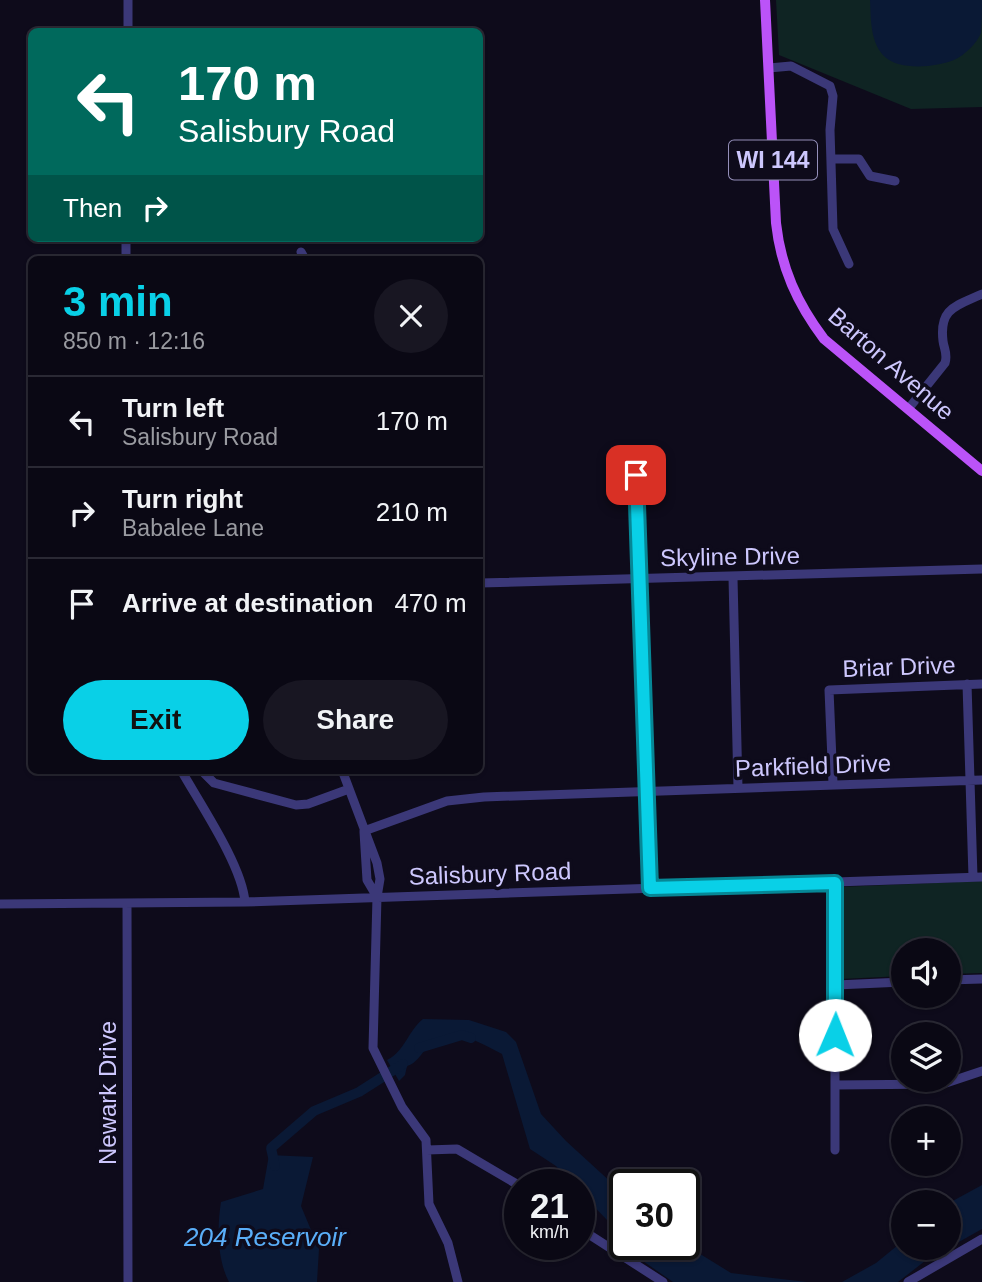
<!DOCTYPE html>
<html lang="en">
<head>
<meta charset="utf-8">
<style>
  body { margin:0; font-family:Helvetica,sans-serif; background:#181622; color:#f1f3f6; height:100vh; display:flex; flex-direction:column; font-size:26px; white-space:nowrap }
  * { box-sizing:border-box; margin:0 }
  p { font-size:23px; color:#999aa0 }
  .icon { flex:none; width:38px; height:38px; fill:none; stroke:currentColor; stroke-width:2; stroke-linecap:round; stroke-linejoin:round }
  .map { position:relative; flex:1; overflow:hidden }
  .sheet { position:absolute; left:28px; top:256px; width:455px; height:518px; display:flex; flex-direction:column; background:#0a0814; border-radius:10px; box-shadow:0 2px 5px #0004,0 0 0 2px #2a2934 }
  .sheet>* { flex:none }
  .guide { position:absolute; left:28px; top:28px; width:455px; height:214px; border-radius:10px; box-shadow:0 2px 5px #0004,0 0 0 2px #2a2934; background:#00695c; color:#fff; overflow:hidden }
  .tools { position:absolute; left:891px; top:938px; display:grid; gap:14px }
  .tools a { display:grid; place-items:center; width:70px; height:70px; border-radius:50%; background:#0a0814; box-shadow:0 2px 5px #0004,0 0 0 2px #2a2934; font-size:35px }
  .speed { position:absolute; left:504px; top:1169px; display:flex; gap:14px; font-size:35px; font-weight:700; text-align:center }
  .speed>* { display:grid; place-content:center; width:91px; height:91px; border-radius:50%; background:#0a0814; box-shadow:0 2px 5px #0004,0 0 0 2px #2a2934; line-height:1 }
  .speed small { font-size:18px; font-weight:400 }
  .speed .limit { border:4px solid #111; border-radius:10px; background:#fff; color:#111 }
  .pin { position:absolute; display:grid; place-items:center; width:60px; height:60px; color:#fff; margin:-30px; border-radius:14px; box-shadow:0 4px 10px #0006 }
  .me { position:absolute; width:77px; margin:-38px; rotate:1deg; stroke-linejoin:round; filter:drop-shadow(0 0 5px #0008) }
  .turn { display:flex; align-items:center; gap:24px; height:147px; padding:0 35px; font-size:32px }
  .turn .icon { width:91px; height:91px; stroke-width:2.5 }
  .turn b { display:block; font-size:49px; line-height:60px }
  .then { display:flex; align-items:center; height:66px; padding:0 35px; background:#0003; gap:14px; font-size:26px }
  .round { display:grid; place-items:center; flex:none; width:74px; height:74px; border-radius:37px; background:#181622 }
  .overview { display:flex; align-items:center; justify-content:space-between; height:119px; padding:0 35px }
  h1 { font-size:42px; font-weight:800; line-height:52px; color:#09d0e7 }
  .button { display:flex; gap:14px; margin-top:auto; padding:14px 35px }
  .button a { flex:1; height:80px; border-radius:42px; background:#09d0e7; color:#111; font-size:28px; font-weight:800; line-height:80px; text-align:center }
  .button a+a { background:#181622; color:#f1f3f6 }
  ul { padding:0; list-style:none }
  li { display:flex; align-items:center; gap:21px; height:91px; padding:0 35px; border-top:2px solid #2a2934 }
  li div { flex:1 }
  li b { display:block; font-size:26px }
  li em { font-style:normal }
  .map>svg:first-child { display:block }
</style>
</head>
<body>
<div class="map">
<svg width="982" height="1282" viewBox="0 0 982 1282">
  <rect width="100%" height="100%" fill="#0e0b1b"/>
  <!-- green -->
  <path fill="#0f2423" d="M776,0H982V107L911,109L779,55Z
    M982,881V973L949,974L948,950H903V976L841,979L840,887Z"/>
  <!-- water -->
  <path fill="#0a1935" d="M870,0H982C982,9 982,24 981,33C977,43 964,56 954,60C937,67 900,71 885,57C870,43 871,19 870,0Z
    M423,1019L469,1020L506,1032L516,1042L541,1114L566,1141L625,1195V1244H684L731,1273L807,1282H673L620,1245L607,1220L579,1191V1185H573L556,1166L530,1149L502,1054C475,1040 452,1024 427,1048C420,1055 417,1063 407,1066L405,1075L399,1081L387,1060C405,1051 408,1031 423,1019Z
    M269,1155L313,1157L301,1206L319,1249L317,1282H229C217,1259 217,1227 221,1202L263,1189Z
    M982,1185V1229L925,1261L898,1282H842L876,1263L903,1241V1248H948L949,1203Z"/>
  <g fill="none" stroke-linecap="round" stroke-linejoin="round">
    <!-- river -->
    <path stroke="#0a1935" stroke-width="10" d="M419,1048L462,1035L471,1038
      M275,1166L271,1148L314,1111L359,1092L403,1064"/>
    <!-- minor -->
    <path stroke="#3b3878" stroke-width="9" d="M128,32V0
      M769,68L791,66L830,86L833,96L830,130L833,229L849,264
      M831,159H859L870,176L895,181
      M301,252L305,259
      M126,259V238
      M909,408L945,363C948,354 944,349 943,341C939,308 956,306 982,294
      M636,473L650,888
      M733,578L738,788
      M480,583L982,569
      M967,684L973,877
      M181,770C200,804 242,865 245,902
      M201,770L214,783L296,805L308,804L349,789
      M342,770L377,863L380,879L377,897L373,1048L402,1107L426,1140L429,1204L448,1243L458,1282
      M833,784L829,690L982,684
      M364,831L447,801L484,797L982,780
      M364,832L367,880L377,897
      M0,904L245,902L982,877
      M127,905L128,1282
      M948,980L982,979
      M836,985L903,982
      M835,1085L943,1084L982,1071
      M427,1150L457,1149L520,1186
      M835,1150V883
      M579,1228L663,1282
      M908,1282L982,1239"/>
    <!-- major -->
    <path stroke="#bb53f8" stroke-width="10" d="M765,0L776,223C781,268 797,303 824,339L982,471"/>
  </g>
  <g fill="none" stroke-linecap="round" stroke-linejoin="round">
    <defs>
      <path id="route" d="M636,475L650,888L835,883V1035"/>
    </defs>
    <!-- route casing -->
    <use href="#route" stroke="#068796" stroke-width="18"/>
    <!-- route -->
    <use href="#route" stroke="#09d0e7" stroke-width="12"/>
  </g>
  <g text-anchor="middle" stroke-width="7" stroke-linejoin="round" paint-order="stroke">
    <!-- shield labels -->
    <rect fill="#0e0b1b" stroke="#948fb9" stroke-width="2" x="729" y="140.5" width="88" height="39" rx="5"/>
    <g font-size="23" font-weight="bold" fill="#cdc7fd">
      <text x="773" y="168">WI 144</text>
    </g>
    <!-- street labels -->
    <g font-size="24" fill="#cdc7fd" stroke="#0e0b1b">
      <text transform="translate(891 364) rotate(41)" y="8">Barton Avenue</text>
      <text transform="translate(730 557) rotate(-1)" y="8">Skyline Drive</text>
      <text transform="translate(899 667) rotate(-2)" y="8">Briar Drive</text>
      <text transform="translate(813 766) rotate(-2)" y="8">Parkfield Drive</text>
      <text transform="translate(490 874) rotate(-2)" y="8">Salisbury Road</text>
      <text transform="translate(108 1093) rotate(-90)" y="8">Newark Drive</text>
    </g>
    <!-- water labels -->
    <g font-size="26" font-style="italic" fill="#5aaef8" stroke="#0e0b1b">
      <text x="265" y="1246">204 Reservoir</text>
    </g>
  </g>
</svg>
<div class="tools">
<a><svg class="icon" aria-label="sound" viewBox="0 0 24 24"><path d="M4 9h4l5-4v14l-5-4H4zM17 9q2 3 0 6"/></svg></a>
<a><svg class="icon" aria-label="layers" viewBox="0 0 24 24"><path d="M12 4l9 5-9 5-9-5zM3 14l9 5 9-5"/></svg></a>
<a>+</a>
<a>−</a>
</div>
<div class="speed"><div>21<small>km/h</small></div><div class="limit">30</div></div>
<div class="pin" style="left:636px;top:475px;background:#d93025"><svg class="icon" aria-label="arrive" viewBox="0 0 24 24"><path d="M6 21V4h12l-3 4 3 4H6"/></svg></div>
<svg class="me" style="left:835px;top:1035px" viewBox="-20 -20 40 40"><circle r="19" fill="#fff"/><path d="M0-13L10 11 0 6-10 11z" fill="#09d0e7"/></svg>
<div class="guide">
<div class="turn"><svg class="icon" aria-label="left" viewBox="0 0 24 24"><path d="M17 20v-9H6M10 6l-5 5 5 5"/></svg><div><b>170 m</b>Salisbury Road</div></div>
<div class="then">Then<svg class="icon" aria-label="right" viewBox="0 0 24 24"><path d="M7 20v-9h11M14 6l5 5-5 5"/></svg></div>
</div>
<section class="sheet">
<div class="overview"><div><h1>3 min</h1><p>850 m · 12:16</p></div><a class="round"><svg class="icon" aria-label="close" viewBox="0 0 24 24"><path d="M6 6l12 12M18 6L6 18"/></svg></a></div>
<ul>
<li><svg class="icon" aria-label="left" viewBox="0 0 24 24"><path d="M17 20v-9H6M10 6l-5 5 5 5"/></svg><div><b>Turn left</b><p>Salisbury Road</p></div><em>170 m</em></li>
<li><svg class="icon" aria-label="right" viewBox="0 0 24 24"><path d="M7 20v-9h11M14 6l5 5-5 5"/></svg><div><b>Turn right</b><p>Babalee Lane</p></div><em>210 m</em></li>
<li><svg class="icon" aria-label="arrive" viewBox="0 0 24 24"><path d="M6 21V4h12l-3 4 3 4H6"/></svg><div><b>Arrive at destination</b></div><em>470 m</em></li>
</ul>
<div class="button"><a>Exit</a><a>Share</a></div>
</section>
</div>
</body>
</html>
